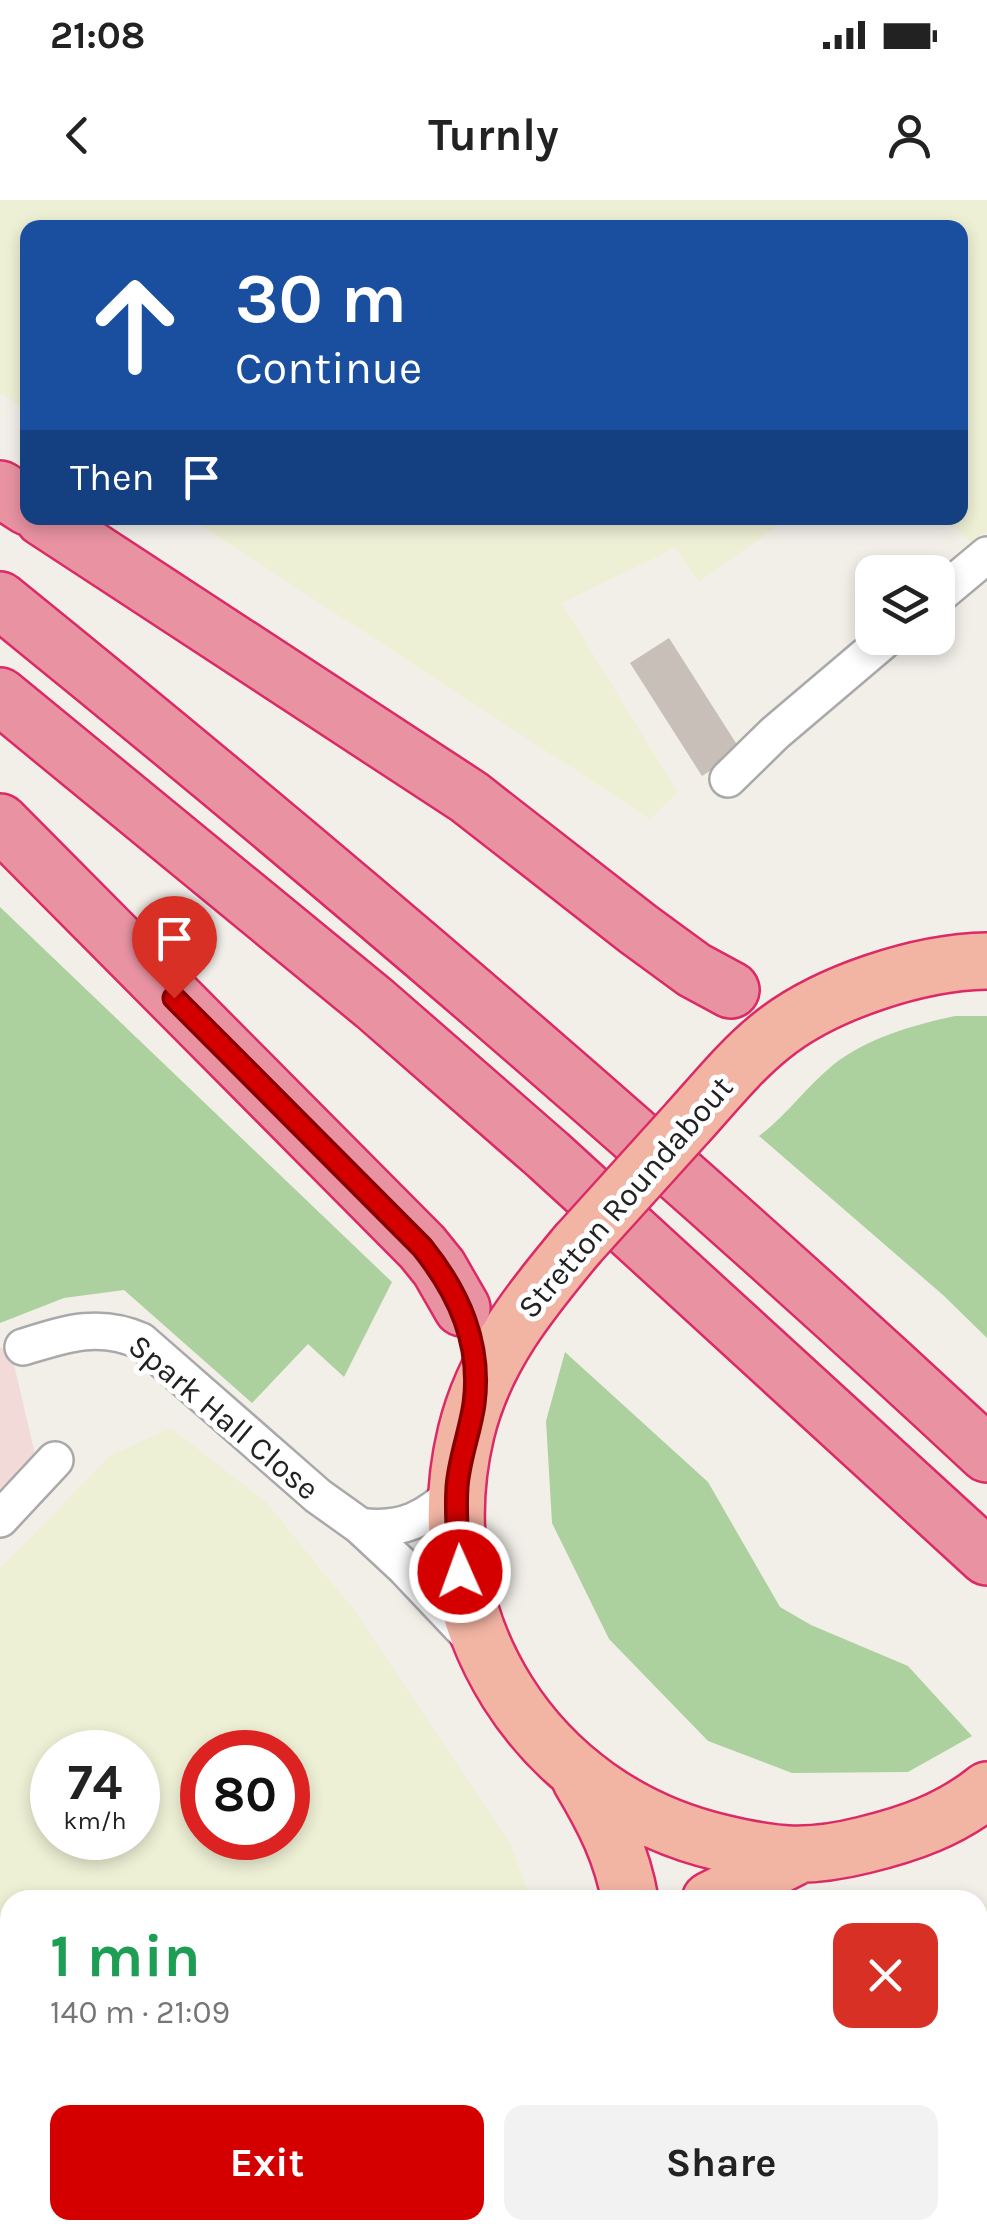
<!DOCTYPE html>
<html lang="en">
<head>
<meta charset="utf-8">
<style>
  body { margin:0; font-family:Karla,sans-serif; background:#f2f2f2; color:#222; height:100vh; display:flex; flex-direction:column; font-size:38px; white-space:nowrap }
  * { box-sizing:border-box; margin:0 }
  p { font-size:32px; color:#767676 }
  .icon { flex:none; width:55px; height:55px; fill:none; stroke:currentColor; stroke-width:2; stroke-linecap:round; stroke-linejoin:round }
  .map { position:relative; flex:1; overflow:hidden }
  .details { position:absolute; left:0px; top:1690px; width:988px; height:350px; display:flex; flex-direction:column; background:#fff; border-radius:30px 30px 0 0; box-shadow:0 5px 15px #0003 }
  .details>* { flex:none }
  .guide { position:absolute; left:20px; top:20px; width:948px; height:305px; border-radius:20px; box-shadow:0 5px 15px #0003; background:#1a4fa0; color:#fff; overflow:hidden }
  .fabs { position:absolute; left:855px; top:355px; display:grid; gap:20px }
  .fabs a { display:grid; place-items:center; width:100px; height:100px; border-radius:20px; background:#fff; box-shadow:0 5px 15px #0003; font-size:50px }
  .speed { position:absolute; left:30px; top:1530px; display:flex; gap:20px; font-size:50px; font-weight:700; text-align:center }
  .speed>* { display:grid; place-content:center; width:130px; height:130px; border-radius:50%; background:#fff; box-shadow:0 5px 15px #0003; line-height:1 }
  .speed small { font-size:25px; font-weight:400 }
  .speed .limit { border:15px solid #d22; background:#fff; color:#111 }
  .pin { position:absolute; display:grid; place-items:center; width:85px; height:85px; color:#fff; margin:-102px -42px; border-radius:50% 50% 50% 0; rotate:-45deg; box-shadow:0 0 10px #0007 }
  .pin .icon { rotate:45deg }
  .me { position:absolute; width:110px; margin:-55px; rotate:358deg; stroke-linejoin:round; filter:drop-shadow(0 0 8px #0008) }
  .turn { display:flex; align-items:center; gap:35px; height:210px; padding:0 50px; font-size:45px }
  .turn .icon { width:130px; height:130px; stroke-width:2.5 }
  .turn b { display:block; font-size:70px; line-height:85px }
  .then { display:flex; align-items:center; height:95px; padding:0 50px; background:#0003; gap:20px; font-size:38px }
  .round { display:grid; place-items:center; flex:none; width:105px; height:105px; border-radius:20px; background:#f2f2f2 }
  .headline { display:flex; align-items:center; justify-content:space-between; height:170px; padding:0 50px }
  h1 { font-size:60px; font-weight:700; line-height:75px; color:#1e9e55 }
  .cta { display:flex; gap:20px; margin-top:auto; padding:20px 50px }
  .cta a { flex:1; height:115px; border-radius:20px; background:#d40000; color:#fff; font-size:40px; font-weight:700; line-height:115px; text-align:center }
  .cta a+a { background:#f2f2f2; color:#222 }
  .status { display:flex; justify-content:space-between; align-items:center; height:70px; padding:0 50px; background:#fff; direction:ltr }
  .status svg { height:28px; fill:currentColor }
  header { display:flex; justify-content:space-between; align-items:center; height:130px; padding:0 50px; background:#fff; font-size:45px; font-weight:700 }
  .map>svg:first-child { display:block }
</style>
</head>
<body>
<div class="status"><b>21:08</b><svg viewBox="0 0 49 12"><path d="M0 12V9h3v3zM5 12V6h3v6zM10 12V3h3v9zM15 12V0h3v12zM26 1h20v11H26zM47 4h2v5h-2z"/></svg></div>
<header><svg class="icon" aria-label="back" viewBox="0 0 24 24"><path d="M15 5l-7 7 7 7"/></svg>Turnly<svg class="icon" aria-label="person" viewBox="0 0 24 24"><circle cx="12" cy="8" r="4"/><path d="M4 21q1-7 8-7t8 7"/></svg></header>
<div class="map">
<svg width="987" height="2040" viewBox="0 0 987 2040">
  <rect width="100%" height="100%" fill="#f2efe9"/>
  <!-- commercial -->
  <path fill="#f2dad9" d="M0,1147L12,1156L35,1254L0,1290Z"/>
  <!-- farmland -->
  <path fill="#eef0d5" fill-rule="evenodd" d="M0,0H987V331L971,342L944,318H960V28H28L27,211L0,193Z
    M190,318H789L699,382L675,348L562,403L678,593L650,619Z
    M171,1228L266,1302L354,1410L510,1643L532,1700H10V2030H434L431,2040H0V1368L111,1255ZM138,1552V1638H52V1552ZM202,1552H288V1638H202Z
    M978,1702L987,1705V2040H567L571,2030H978Z"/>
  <!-- forest -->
  <path fill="#add19e" d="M0,707L392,1082L344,1177L308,1144L252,1203L124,1090L64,1098L0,1123Z
    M955,816H987V1138L943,1095L759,936C787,915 806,887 833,865C867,838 913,825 955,816Z
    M565,1152L708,1282L780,1407L811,1425L908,1466L972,1536L908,1572L792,1573L708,1541L609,1439L552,1323L546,1221Z"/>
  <!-- building -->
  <path fill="#c7bfb8" d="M669,438L741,551L702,576L630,463Z"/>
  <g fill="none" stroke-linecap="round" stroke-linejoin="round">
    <defs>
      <path id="minor" d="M938,396L987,355
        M728,579L775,533L887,438
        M23,1147C65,1134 99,1122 141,1141L318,1296L360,1326L404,1367L472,1439
        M0,1319L55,1260
        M360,1326C401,1332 428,1319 457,1289"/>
      <path id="trunk" d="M690,920C716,891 741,860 771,836C824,793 919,762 987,761
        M577,1045C529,1103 484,1158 466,1233C421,1420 536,1600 722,1643C776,1656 808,1659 864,1645C909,1634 950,1620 987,1590
        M580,1579C604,1619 622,1654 630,1700
        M710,1700L795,1657
        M517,2040L521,2030"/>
      <path id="motorway" d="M0,289L28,307
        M43,318L469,597L638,729L694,770L731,790
        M0,400C338,674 668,957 987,1254
        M0,496L375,804L548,955L987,1357
        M0,622L422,1047L439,1068L462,1108"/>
    </defs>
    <!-- minor casing -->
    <use href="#minor" stroke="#a9a9a9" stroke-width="40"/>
    <!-- trunk casing -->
    <use href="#trunk" stroke="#dc2a67" stroke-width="60"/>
    <!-- motorway casing -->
    <use href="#motorway" stroke="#dc2a67" stroke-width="60"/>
    <!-- minor -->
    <use href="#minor" stroke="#fff" stroke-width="35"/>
    <!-- trunk -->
    <use href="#trunk" stroke="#f2b4a3" stroke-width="55"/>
    <!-- motorway -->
    <use href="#motorway" stroke="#e892a2" stroke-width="55"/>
    <defs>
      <path id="trunk-bridge" d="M577,1045L690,920"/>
    </defs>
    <!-- trunk-bridge casing -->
    <use href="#trunk-bridge" stroke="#dc2a67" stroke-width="60" stroke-linecap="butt"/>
    <!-- trunk-bridge -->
    <use href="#trunk-bridge" stroke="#f2b4a3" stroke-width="55"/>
  </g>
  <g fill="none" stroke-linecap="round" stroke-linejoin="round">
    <defs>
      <path id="route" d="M174,798L422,1047C459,1093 482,1144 474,1204C470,1232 459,1259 457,1287C455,1315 458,1345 460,1372"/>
    </defs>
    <!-- route casing -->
    <use href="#route" stroke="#8a0000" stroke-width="25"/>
    <!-- route -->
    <use href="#route" stroke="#d40000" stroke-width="18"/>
  </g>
  <g text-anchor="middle" stroke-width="10" stroke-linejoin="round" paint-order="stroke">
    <!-- street labels -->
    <g font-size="32" fill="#222" stroke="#fff">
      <text transform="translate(625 997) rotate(-49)" y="11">Stretton Roundabout</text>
      <text transform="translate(224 1217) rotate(40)" y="11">Spark Hall Close</text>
    </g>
  </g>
</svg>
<div class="fabs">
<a><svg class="icon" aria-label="layers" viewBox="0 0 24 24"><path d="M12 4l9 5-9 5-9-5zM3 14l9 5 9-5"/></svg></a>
</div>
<div class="speed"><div>74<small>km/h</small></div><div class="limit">80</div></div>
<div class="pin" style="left:174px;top:798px;background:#d93025"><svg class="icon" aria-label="arrive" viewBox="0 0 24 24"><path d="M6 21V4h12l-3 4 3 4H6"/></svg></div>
<svg class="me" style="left:460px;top:1372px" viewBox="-20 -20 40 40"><circle r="17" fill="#d40000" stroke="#fff" stroke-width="3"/><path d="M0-11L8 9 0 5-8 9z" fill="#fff"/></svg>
<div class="guide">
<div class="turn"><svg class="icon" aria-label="ahead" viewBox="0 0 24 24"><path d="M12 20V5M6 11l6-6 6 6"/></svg><div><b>30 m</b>Continue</div></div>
<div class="then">Then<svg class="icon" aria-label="arrive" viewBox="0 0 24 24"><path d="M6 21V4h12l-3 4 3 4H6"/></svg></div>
</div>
<section class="details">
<div class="headline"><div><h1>1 min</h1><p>140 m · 21:09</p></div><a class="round" style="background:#d93025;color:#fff"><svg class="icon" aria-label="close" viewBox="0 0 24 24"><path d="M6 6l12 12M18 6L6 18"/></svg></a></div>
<div class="cta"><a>Exit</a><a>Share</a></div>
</section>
</div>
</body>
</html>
